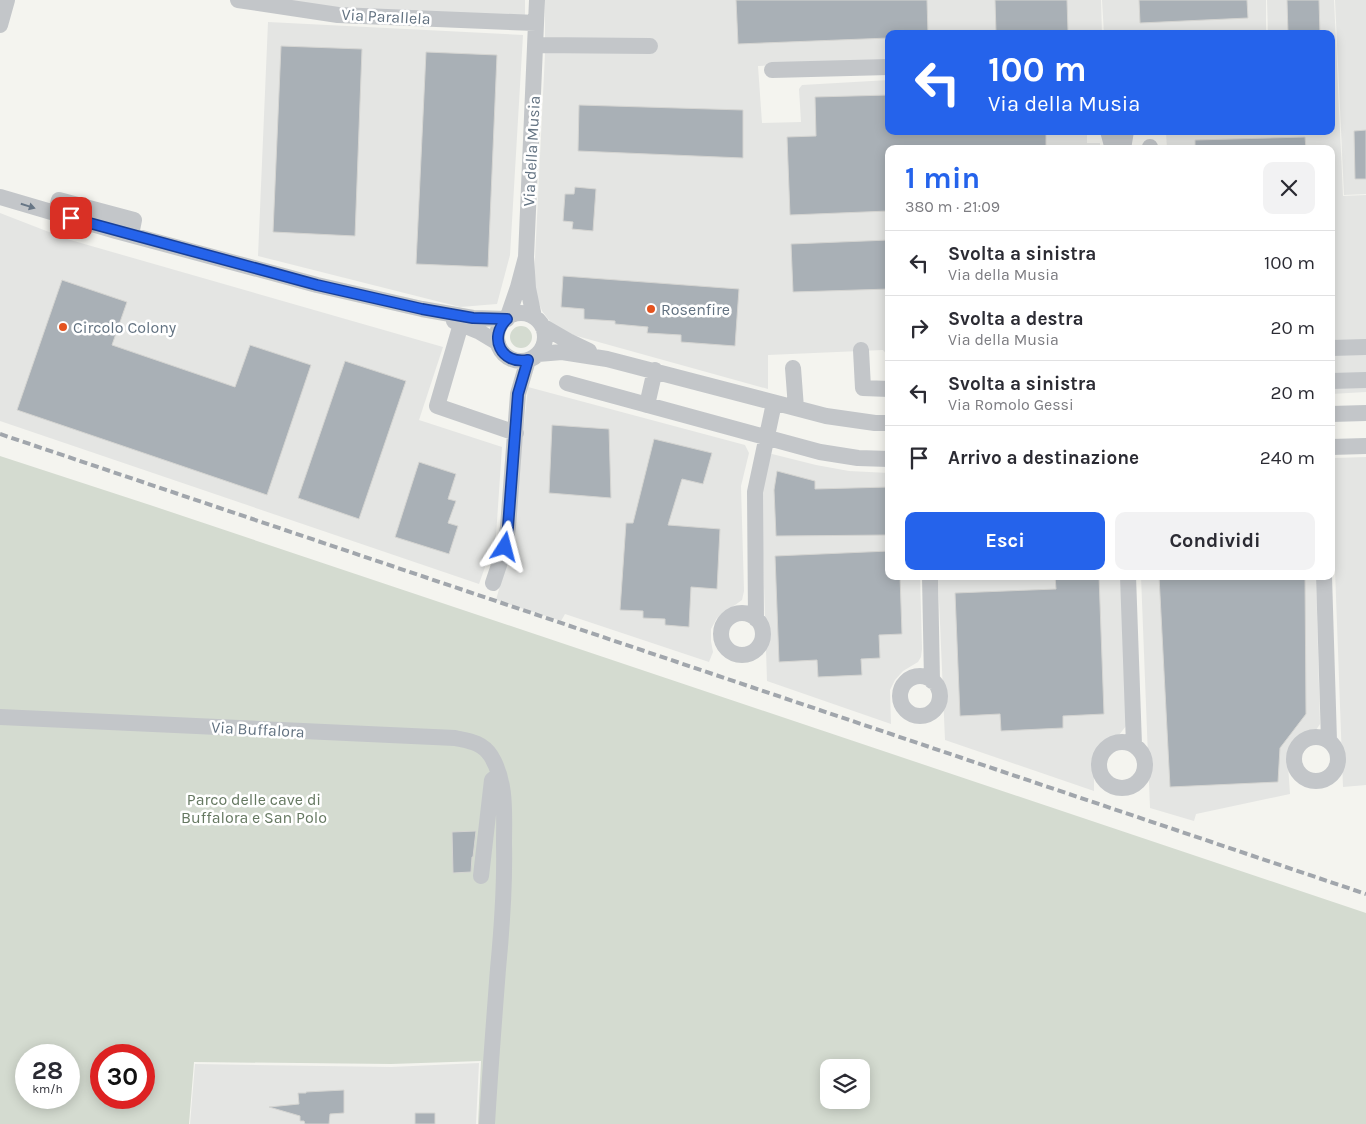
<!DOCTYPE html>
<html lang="it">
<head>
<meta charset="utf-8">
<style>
  body { margin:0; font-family:Karla,sans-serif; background:#f2f2f3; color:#2b2b33; height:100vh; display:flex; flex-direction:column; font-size:19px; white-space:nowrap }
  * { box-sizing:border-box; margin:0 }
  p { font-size:16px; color:#7c7c81 }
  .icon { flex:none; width:28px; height:28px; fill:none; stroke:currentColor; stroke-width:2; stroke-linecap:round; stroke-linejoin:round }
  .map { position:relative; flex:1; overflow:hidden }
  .drawer { position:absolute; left:885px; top:145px; width:450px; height:435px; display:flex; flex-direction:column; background:#fff; border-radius:10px; box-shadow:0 2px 12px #0003 }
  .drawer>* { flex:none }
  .hud { position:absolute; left:885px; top:30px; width:450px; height:105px; border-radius:10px; box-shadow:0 2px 12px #0003; background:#2563eb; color:#fff; overflow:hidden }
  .fabs { position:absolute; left:820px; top:1059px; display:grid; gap:10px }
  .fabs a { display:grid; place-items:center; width:50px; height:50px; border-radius:10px; background:#fff; box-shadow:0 2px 12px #0003; font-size:25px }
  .speed { position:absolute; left:15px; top:1044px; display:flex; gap:10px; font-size:25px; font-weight:700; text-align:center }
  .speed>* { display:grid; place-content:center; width:65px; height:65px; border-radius:50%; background:#fff; box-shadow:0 2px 12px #0003; line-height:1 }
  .speed small { font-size:12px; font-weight:400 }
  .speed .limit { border:8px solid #d22; background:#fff; color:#111 }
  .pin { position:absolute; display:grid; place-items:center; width:42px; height:42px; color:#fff; margin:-21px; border-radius:10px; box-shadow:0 2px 8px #0006 }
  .me { position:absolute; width:55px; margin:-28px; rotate:9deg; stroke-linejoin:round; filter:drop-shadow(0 0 4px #0008) }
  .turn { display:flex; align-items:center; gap:18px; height:105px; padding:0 20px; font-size:22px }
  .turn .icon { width:65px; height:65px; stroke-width:2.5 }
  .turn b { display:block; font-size:35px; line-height:42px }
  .round { display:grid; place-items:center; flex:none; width:52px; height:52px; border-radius:10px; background:#f2f2f3 }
  .summary { display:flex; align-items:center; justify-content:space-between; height:85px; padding:0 20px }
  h1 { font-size:30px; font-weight:700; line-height:38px; color:#2563eb }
  .button { display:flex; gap:10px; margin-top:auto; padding:10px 20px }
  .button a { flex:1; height:58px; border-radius:10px; background:#2563eb; color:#fff; font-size:20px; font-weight:700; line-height:58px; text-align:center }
  .button a+a { background:#f2f2f3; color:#2b2b33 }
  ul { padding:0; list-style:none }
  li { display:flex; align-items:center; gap:15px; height:65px; padding:0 20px; border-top:1px solid #e1e1e2 }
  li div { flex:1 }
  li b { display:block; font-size:19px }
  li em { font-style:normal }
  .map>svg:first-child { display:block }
</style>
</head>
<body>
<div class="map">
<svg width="1366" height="1124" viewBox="0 0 1366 1124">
  <rect width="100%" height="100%" fill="#f4f4ef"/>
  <!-- built -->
  <path fill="#e4e5e3" d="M283,0H525V16L317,7Z
    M545,0H1101L1102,34H889V60L758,66L762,123L801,122L799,89L802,85L889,80V131H1087V143H1100V149H889V357L883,350L768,355V389L566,333L552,324L542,311L536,296L534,279L545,54Z
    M1102,0H1266V34H1104Z
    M1267,0H1334L1343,196L1366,195V392L1331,394V149H1167L1166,133L1147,134V131H1331V34H1268Z
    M1335,0H1366V194L1344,195Z
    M268,22L523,35L510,255L497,304L460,307L258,256Z
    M0,213L67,239L443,347L419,420L502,447L496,536L479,584L0,421Z
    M528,387L745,445L749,453L741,486L744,591L742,600L717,618L711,629V641L713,652L709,662L565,614L561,621L496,600L511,546Z
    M772,454L816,465L849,471L889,473V576H920L922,649L921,657L918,662L903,671L895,680L890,690L891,724L767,681L761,490L767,456Z
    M1366,457V785L1343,787L1331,461L1335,458Z
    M938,576H1121L1126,726L1119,735L1099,749L1094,759V791L945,740Z
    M1141,576H1316L1320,724L1316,730L1297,741L1291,751L1288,765L1290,794L1196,814L1194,821L1150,808Z
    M479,1063L476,1124H190L195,1064L391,1067Z"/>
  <!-- green -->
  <path fill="#d4dbd0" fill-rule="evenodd" d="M510 337a11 11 0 1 1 22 0a11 11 0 1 1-22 0Z
    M0,456L153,506L1366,913V1124H478L481,1061L391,1064L194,1062L189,1124H0ZM26,1055H69V1098H26ZM101,1055H144V1098H101ZM829,1068H861V1100H829Z"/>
  <!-- building -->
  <path fill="#a9b0b6" stroke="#d5d5d2" d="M736,0H927L928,34H889V38L738,44Z
    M995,0H1067L1068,31L996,33Z
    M1139,0H1247L1248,18L1140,23Z
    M1287,0H1319L1320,34H1288Z
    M281,46L362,49L355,236L273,232Z
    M426,52L497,55L488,267L416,264Z
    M889,95V131H1046V149H889V211L790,215L787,137L816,136L815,97Z
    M579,105L743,110V158L578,151Z
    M1366,130V179H1355L1354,131Z
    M1305,137L1306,149H1195V140Z
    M575,187L596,189L593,231L572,229L573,222L563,221L565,194H574Z
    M889,240V289L793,292L791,244Z
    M563,276L739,289L735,346L681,342V335L647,333L648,327L615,324V321L584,319V309L561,307Z
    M62,280L127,302L112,345L235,387L250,345L311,365L267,495L17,410Z
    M345,361L406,381L359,519L298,498Z
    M552,425L609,429L611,498L549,493Z
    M654,439L712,453L703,484L682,479L668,525L720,529L717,589L691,587L689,627L665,625V619L643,618V611L620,610L626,523H633Z
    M419,462L456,474L448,499L456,501L448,523L458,526L449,554L395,537Z
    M777,471L815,481V489L889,487V535L776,536L774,490Z
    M889,551V576H900L902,634L879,635L880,658L861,659L862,675L818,677L817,660L779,662L775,556Z
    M1055,576H1099L1104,714L1063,716V728L1001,731L1000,714L960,716L955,593L1056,589Z
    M1159,576H1305L1306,714L1280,748L1278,782L1170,787Z
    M476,831L473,857H472L471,872L453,873L452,832Z
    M344,1090V1113L330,1114L329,1124H305L304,1121H300V1116L269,1107L299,1104L298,1093H306V1092Z
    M415,1113H435V1124H415Z"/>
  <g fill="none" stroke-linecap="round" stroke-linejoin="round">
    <!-- minor -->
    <path stroke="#c3c6c9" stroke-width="16" d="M238,0L338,15L536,23
      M0,25L7,0
      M536,45L650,46
      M772,70L889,67
      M1108,131L1113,149
      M1150,147V149
      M1123,149L1126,131
      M0,197L116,231L317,285L422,309L473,318L507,319L518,287L526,257
      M55,214L59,200L134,220L131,235
      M497 337a24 24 0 1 1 48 0a24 24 0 1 1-48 0Z
      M534,317L528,288L526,257L537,0
      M454,321L478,331L498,343
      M461,324L437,406L516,433
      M542,326L568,341L589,351
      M1331,348L1366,347
      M861,350L863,388L889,389
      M538,354L562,352L607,359L826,416L875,423H889
      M793,368L796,408
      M1331,381L1366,380
      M567,383L820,452L858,458L889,459
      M647,405L655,370
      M1331,414L1366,413
      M1331,447L1366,446
      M930,576L932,681
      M1128,576L1134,745
      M1324,576L1329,741
      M493,583L505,547L508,527L518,394L528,360
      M721 634a21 21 0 1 1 42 0a21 21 0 1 1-42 0Z
      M756,619L755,492L774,403
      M900 696a20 20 0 1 1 40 0a20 20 0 1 1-40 0Z
      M0,717L455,738C469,741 482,742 491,756C507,782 504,815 504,844C505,886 502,927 498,969C494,1021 490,1072 487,1124
      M1294 759a22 22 0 1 1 44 0a22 22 0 1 1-44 0Z
      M1099 765a23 23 0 1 1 46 0a23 23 0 1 1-46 0Z
      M481,876L492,780L499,774"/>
    <!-- rail -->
    <path stroke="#a1a6ac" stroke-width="4" stroke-dasharray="8 4" stroke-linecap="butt" d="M0,434L1366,894"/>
  </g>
  <!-- one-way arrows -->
  <defs><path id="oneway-solid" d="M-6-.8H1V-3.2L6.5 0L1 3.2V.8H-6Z" transform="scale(1.25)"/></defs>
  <use fill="#677685" href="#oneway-solid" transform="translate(28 206) rotate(17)"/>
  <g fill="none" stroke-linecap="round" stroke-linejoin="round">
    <defs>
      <path id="route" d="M71,218L317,285L422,309L473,318L507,319C488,337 501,365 528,360L518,394L508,527L505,547"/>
    </defs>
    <!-- route casing -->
    <use href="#route" stroke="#184099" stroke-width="12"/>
    <!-- route -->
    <use href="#route" stroke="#2563eb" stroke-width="9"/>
  </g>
  <!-- markers -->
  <g fill="#e4531f" stroke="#fff" stroke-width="2">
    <circle cx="651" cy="309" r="5"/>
    <circle cx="63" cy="327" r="5"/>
  </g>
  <g text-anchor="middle" stroke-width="5" stroke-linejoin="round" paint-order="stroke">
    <!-- street labels -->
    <g font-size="16" fill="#627281" stroke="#fff">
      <text transform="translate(386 16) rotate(3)" y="6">Via Parallela</text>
      <text transform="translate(531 151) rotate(-87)" y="6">Via della Musia</text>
      <text transform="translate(258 729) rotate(3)" y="6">Via Buffalora</text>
    </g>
    <!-- poi labels -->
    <g font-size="16" fill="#627281" stroke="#fff" text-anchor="start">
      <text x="661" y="315">Rosenfire</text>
      <text x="73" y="333">Circolo Colony</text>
    </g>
    <!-- park labels -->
    <g font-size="16" fill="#657861" stroke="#fff">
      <text x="254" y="805">Parco delle cave di<tspan x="254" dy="18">Buffalora e San Polo</tspan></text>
    </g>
  </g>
</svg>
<div class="fabs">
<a><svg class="icon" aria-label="layers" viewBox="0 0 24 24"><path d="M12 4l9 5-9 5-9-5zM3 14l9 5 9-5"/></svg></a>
</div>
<div class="speed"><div>28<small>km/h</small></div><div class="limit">30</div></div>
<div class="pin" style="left:71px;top:218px;background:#d93025"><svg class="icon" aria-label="arrive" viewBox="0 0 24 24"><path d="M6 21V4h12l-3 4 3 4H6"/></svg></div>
<svg class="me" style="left:505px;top:547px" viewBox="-20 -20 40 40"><path d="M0-17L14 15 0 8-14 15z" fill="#2563eb" stroke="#fff" stroke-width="4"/></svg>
<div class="hud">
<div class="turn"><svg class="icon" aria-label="left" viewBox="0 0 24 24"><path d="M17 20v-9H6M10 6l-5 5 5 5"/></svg><div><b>100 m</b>Via della Musia</div></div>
</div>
<section class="drawer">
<div class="summary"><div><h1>1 min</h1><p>380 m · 21:09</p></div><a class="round"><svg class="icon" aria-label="close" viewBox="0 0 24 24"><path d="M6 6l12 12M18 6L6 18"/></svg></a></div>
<ul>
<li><svg class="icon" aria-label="left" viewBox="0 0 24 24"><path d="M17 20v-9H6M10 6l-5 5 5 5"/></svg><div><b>Svolta a sinistra</b><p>Via della Musia</p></div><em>100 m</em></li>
<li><svg class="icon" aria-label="right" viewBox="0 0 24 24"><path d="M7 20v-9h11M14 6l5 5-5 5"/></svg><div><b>Svolta a destra</b><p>Via della Musia</p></div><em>20 m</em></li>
<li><svg class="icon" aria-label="left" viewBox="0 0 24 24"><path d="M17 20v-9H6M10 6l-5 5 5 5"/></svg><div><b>Svolta a sinistra</b><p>Via Romolo Gessi</p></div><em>20 m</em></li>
<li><svg class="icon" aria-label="arrive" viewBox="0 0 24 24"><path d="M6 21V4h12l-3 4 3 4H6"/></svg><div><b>Arrivo a destinazione</b></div><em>240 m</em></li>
</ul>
<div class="button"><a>Esci</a><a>Condividi</a></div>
</section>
</div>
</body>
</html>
